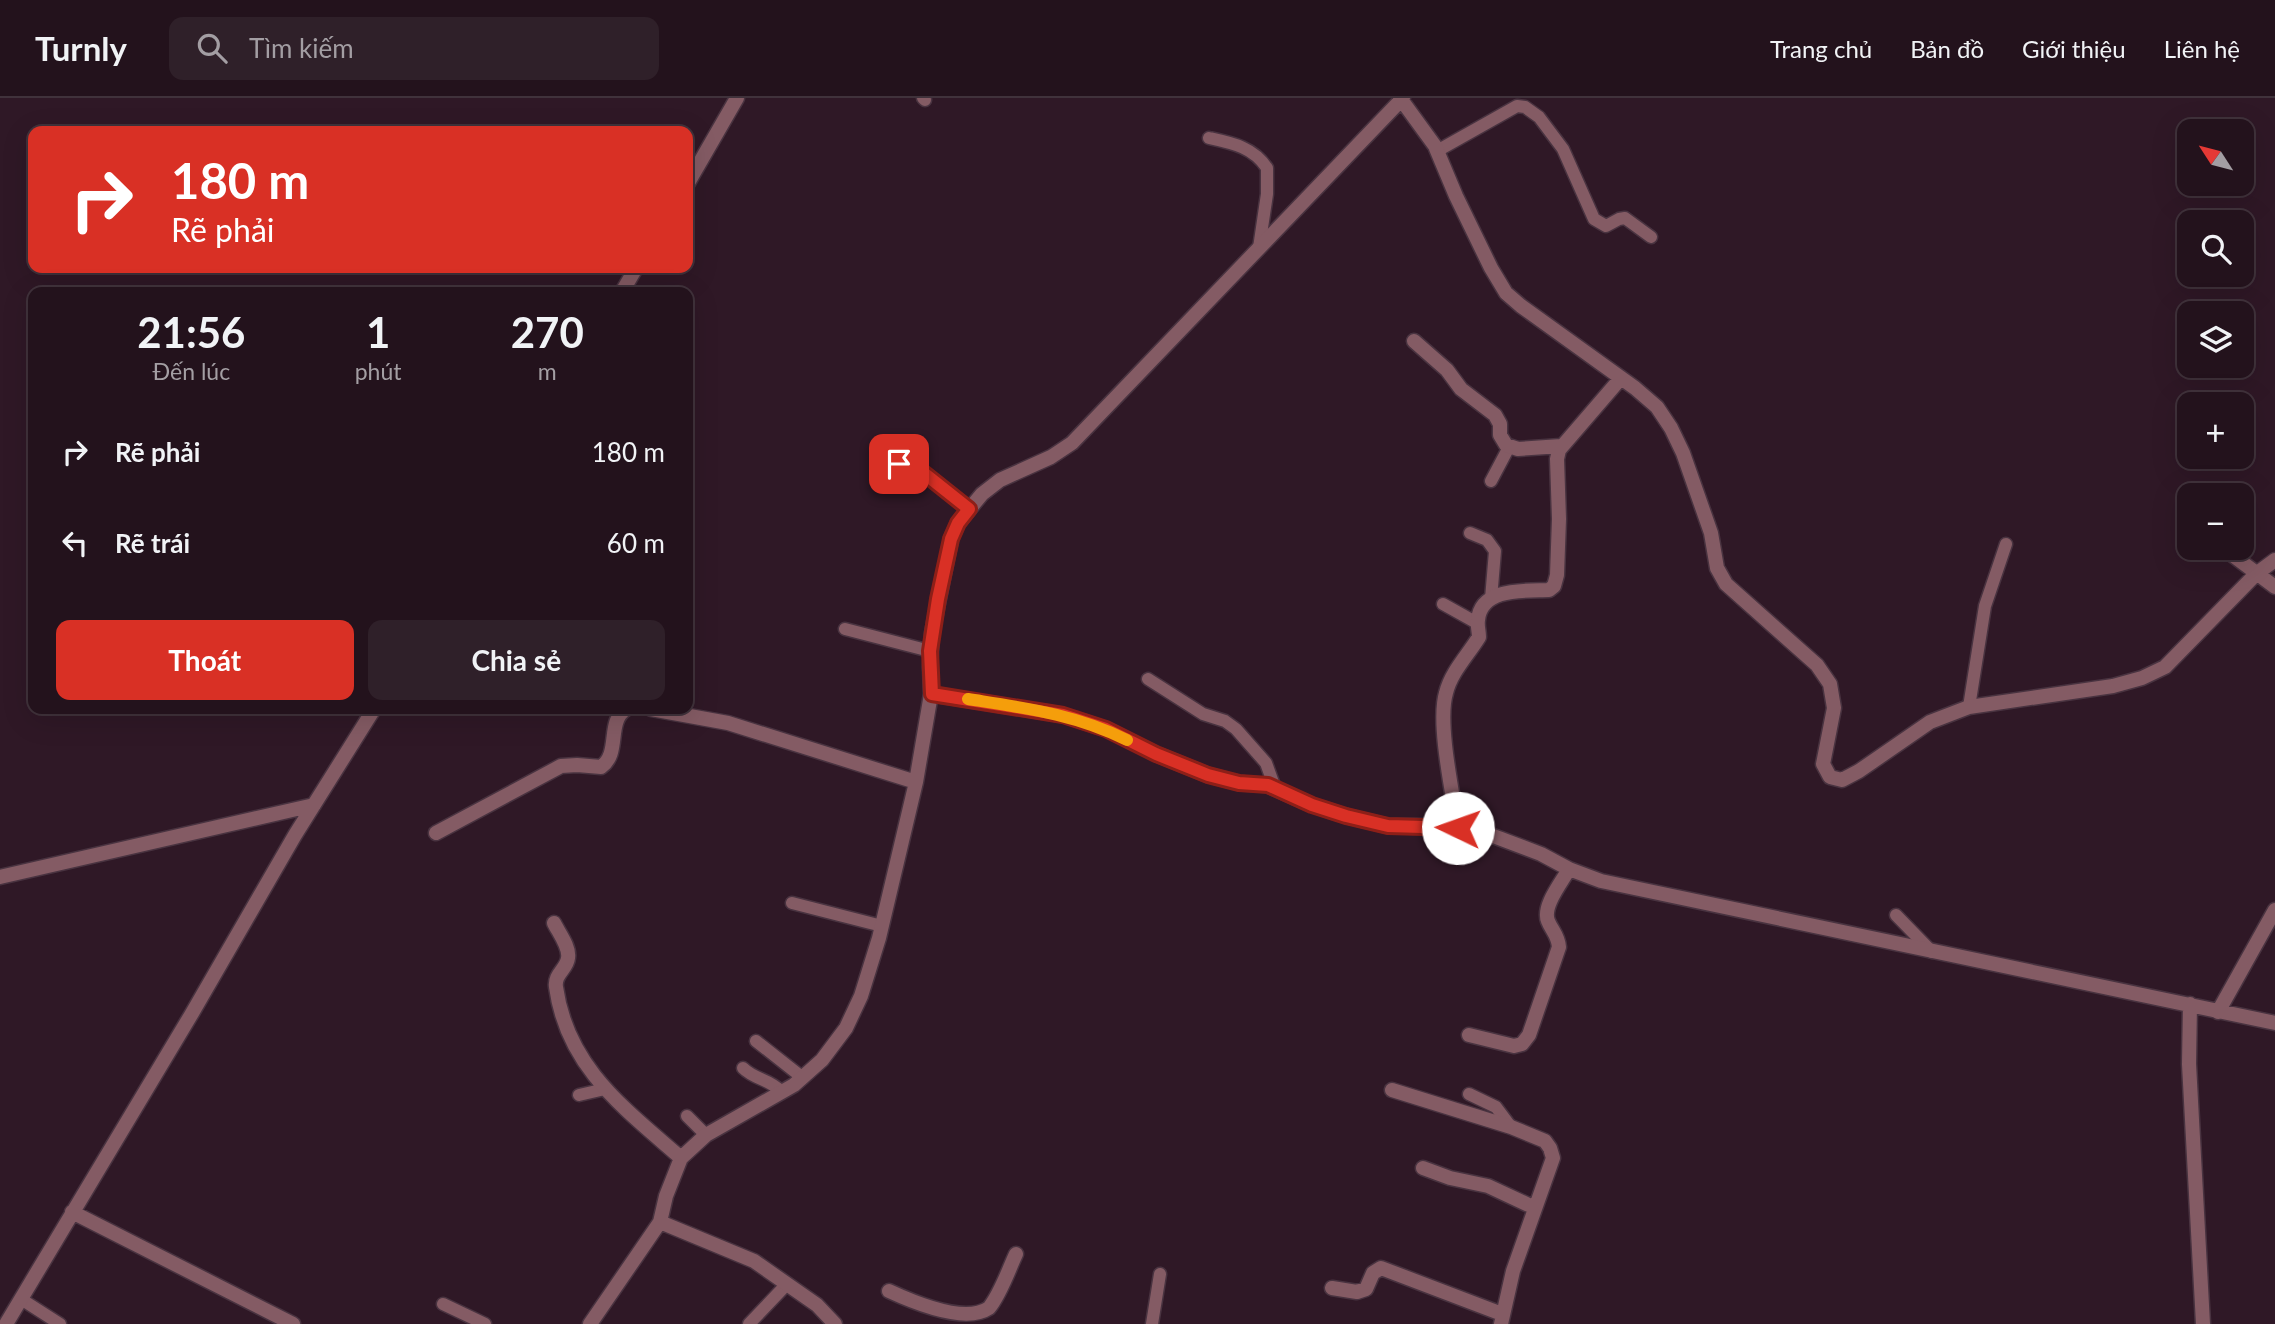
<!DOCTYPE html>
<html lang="vi">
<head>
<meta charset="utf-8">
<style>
  body { margin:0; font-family:Lato,sans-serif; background:#2f2029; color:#f1f3f6; height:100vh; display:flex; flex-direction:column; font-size:26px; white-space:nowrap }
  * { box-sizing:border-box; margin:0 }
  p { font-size:23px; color:#a39ea3 }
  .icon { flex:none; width:38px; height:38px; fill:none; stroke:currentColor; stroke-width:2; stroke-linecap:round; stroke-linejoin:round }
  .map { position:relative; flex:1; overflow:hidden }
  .sheet { position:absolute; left:28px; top:189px; width:665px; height:427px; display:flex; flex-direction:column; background:#23121c; border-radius:14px; box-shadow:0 7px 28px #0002,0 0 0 2px #40323b }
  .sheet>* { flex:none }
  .hud { position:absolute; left:28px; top:28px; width:665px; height:147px; border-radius:14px; box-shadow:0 7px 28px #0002,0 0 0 2px #40323b; background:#d93025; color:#fff; overflow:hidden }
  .needle { width:46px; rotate:306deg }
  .fabs { position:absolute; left:2177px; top:21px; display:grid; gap:14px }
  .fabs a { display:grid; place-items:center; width:77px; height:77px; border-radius:14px; background:#23121c; box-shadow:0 7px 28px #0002,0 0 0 2px #40323b; font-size:35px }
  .pin { position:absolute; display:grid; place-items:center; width:60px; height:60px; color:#fff; margin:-30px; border-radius:14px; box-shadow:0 4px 10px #0006 }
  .me { position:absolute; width:77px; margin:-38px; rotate:273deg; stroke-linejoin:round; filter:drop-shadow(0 0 5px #0008) }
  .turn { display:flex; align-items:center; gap:24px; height:147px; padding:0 28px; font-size:32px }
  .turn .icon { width:91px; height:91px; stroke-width:2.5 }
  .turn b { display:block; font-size:49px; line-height:60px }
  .eta { display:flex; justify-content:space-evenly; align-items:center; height:119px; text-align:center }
  .eta b { font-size:42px; font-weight:700; line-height:49px }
  .primary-button { display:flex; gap:14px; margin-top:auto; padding:14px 28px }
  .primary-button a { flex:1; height:80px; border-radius:14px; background:#d93025; color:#fff; font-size:28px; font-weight:700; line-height:80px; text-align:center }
  .primary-button a+a { background:#2f2029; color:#f1f3f6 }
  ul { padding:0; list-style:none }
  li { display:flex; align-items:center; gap:21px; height:91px; padding:0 28px }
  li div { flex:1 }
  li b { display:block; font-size:26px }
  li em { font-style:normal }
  header { display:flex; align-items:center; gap:42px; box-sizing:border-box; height:98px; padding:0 35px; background:#23121c; border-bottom:2px solid #40323b }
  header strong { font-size:33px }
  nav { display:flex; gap:38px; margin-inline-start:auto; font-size:24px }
  .search { width:490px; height:63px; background:#2f2029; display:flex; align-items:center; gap:18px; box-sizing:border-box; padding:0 24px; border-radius:14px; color:#a39ea3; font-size:26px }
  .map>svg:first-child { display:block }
</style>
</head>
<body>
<header>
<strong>Turnly</strong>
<div class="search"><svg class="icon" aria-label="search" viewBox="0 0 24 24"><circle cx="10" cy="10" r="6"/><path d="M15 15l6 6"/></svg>Tìm kiếm</div>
<nav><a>Trang chủ</a><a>Bản đồ</a><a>Giới thiệu</a><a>Liên hệ</a></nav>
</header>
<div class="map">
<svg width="2275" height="1226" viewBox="0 0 2275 1226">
  <rect width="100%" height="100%" fill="#2f1826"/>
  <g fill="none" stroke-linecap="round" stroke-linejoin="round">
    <defs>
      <path id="lane" d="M923,0L925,2
        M1209,40C1232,45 1253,49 1267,70V96L1259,150
        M1437,53L1517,8L1525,9L1539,19L1563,51L1594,121L1606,128L1619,121L1625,120L1651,139
        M880,366C925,367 936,384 969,411
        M1491,383L1509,349
        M1470,435L1487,442L1495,453L1491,501
        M1443,506L1477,525
        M845,531L930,553
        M1148,581L1203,616L1225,623L1236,631L1266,665L1275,690
        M1969,609L1985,508L2006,446
        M792,805L882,828
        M1896,817L1932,854
        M756,943L803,980
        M743,970C755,982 768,980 782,994
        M1469,996L1496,1009L1511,1029
        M579,997L605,991
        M687,1018L706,1037
        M21,1201L60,1226
        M443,1206L485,1226
        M749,1226L787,1186
        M1152,1226L1160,1176"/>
      <path id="street" d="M1400,0L1435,48L1456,98L1491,170L1506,195L1521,208L1635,290L1657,309L1671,330L1683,355L1711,435L1717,470L1726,486L1817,567L1830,586L1834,610L1823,666L1830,679L1842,682L1859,673L1930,624L1969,609L2113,588L2142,580L2165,569L2256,476L2275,462
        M688,85L737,0
        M622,194L636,170
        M1414,243L1447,272L1461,291L1495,317L1500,326V337L1506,347L1518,351L1561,348
        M2223,450L2275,489
        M931,596L1063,617L1106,631L1156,656L1208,677L1239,685L1267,687L1312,707L1346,718L1388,728H1443L1480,733L1541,756L1569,771L1601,783L2275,925
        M651,611L728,625L916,684
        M1458,730C1453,697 1437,625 1446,595C1451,574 1468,557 1479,539C1479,533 1477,528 1478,522C1481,489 1525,493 1549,492L1554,488L1557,477L1559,421L1557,361L1559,352L1621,280
        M436,735L561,668L577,667L601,669C621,655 606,624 626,611
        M0,779L314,707
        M554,825C559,835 570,849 568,860C567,871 554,876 556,889C567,969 624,1010 681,1060
        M2190,906L2189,966L2203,1226
        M2218,914L2275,812
        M1469,937L1514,948L1522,946L1529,937L1559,849C1558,837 1552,833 1548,823C1542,808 1562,784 1569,771
        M1392,992L1511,1029L1545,1043L1550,1050L1553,1060L1513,1173L1501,1226
        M1423,1070L1450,1080L1488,1088L1535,1110
        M72,1114L293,1226
        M660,1124L754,1163L817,1207L835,1226
        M1332,1190L1357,1194L1366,1191L1373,1175L1381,1170L1502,1216
        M889,1193C915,1205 965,1226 989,1210C1001,1195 1008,1173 1016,1156
        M6,1226L191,917L295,737L374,611
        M590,1226L660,1124L666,1098L681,1060L706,1037L794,987L822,962L846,930L861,898L879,840L916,684L931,596L930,569L932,535L951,441L958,425L982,396L1000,382L1051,359L1072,345L1403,0"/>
    </defs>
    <!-- lane casing -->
    <use href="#lane" stroke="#493340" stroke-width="15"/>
    <!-- street casing -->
    <use href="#street" stroke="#493340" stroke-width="17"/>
    <!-- lane -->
    <use href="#lane" stroke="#845b64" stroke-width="12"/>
    <!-- street -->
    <use href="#street" stroke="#845b64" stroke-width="14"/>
  </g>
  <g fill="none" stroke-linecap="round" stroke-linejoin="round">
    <defs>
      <path id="route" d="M899,366L920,372L969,411L958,425L951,441L938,501L930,553L932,596L1063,617L1106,631L1156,656L1208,677L1239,685L1268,687L1312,707L1346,718L1388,728L1458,730"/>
    </defs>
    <!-- route casing -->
    <use href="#route" stroke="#8d1f18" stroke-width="18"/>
    <!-- route -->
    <use href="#route" stroke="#d93025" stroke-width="12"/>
    <!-- slow -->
    <path stroke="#f59e0b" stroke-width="12" d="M968,601C1025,610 1075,616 1127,642"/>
  </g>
</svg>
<div class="fabs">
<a><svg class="needle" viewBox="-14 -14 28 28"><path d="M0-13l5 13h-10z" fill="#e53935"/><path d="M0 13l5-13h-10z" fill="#a39ea3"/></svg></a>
<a><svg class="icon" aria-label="search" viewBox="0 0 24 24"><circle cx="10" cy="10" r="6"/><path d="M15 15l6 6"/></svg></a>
<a><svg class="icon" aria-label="layers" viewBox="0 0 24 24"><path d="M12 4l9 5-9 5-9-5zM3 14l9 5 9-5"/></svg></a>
<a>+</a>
<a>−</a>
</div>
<div class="pin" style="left:899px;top:366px;background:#d93025"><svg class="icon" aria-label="arrive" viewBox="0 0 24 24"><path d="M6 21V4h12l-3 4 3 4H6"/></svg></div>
<svg class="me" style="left:1458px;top:730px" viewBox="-20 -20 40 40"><circle r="19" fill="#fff"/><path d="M0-13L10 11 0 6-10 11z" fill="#d93025"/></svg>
<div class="hud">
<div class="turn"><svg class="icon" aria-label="right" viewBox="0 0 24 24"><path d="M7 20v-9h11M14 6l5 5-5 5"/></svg><div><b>180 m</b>Rẽ phải</div></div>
</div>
<section class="sheet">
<div class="eta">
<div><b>21:56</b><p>Đến lúc</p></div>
<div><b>1</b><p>phút</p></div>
<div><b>270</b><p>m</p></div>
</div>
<ul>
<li><svg class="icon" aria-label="right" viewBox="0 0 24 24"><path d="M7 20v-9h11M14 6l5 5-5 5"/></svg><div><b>Rẽ phải</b></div><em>180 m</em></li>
<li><svg class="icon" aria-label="left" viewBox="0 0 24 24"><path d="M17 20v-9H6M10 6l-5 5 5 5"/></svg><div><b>Rẽ trái</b></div><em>60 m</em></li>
</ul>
<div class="primary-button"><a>Thoát</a><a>Chia sẻ</a></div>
</section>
</div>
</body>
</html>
